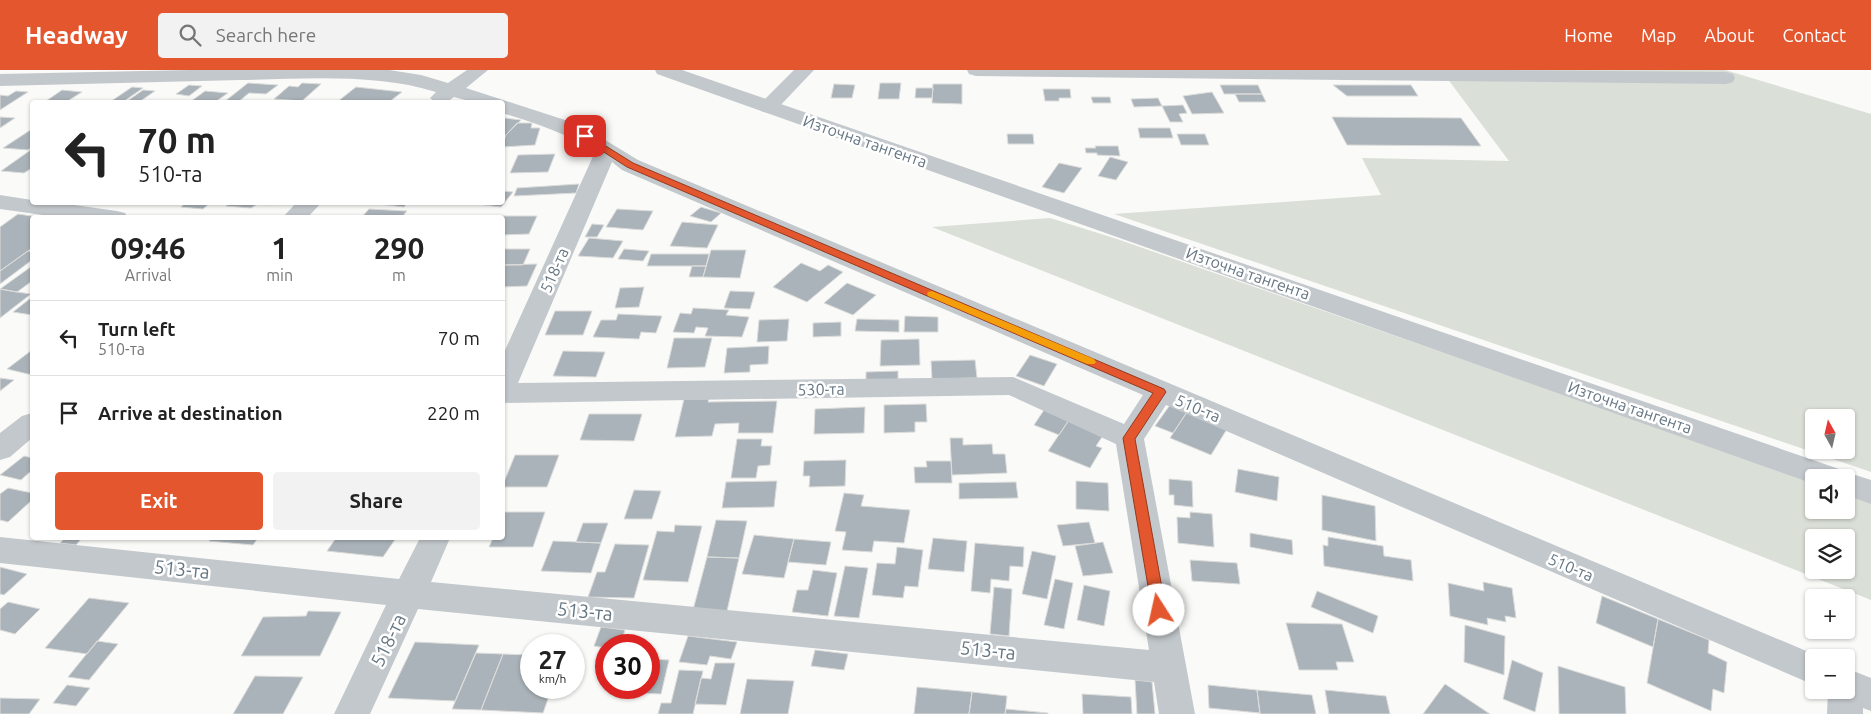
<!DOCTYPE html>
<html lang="en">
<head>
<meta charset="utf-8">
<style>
  body { margin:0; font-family:Ubuntu,sans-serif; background:#f2f2f2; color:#222; height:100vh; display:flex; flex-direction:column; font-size:19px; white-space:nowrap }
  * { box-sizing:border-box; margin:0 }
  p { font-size:16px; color:#767676 }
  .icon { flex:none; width:28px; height:28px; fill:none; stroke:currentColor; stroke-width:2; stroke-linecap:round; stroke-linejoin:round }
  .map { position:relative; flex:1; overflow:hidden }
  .sheet { position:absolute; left:30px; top:145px; width:475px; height:325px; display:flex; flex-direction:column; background:#fff; border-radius:5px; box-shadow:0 1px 4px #0004 }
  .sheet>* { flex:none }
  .guide { position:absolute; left:30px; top:30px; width:475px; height:105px; border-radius:5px; box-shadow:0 1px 4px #0004; background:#fff; color:#222; overflow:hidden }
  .needle { width:32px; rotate:352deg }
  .tools { position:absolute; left:1805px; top:339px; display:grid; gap:10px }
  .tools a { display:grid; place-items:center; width:50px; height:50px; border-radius:5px; background:#fff; box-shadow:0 1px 4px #0004; font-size:25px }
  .speed { position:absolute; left:520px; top:564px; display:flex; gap:10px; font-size:25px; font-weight:700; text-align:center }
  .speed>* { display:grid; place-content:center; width:65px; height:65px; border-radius:50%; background:#fff; box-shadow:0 1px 4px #0004; line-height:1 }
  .speed small { font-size:12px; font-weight:400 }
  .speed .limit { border:8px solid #d22; background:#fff; color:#111 }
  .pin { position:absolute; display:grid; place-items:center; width:42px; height:42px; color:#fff; margin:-21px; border-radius:10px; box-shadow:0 2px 8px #0006 }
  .me { position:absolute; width:55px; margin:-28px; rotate:350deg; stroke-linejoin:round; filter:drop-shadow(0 0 4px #0008) }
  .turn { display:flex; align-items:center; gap:18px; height:105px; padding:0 25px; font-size:22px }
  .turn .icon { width:65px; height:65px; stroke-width:2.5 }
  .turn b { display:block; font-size:35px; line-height:42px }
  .eta { display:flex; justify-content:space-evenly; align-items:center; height:85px; text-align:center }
  .eta b { font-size:30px; font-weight:700; line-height:35px }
  .cta { display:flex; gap:10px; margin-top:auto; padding:10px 25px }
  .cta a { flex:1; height:58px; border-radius:5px; background:#e4572e; color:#fff; font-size:20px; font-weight:700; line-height:58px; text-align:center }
  .cta a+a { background:#f2f2f2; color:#222 }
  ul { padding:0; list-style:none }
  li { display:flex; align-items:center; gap:15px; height:75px; padding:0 25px; border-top:1px solid #e0e0e0 }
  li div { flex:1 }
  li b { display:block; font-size:19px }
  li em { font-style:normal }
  header { display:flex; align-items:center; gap:30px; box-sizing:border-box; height:70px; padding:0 25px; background:#e4572e; color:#fff }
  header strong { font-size:24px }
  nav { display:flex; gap:28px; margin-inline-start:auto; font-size:18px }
  .search { width:350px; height:45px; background:#f2f2f2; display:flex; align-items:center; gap:12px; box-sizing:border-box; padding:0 18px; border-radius:5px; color:#767676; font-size:19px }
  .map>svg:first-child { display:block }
</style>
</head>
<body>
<header>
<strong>Headway</strong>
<div class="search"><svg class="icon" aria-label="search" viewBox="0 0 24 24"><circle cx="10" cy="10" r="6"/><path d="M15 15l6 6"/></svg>Search here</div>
<nav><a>Home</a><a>Map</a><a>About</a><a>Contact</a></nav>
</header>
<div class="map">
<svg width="1871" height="644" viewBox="0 0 1871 644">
  <rect width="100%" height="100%" fill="#fafaf8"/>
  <!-- green -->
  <path fill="#dadfd7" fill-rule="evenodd" d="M1441,0H1725L1871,44V402L1114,144L1381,125L1362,88L1509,91ZM1814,348H1846V380H1814Z
    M1050,148L1117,169L1814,412V440H1846V424L1871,432V530L932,157ZM1814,468H1846V500H1814Z"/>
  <!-- building -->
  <path fill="#aab3b9" stroke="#dcdcda" d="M248,13L278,15L266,24L249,23L238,32H224Z
    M302,13L321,14L302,31L274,29L289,16L298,17Z
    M880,13H901L899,29H878Z
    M834,14L855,15L852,28H831Z
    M933,14H962V34L932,33Z
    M189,15L202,16L189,26L176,24Z
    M1220,15H1258L1262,24H1224Z
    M1333,15H1411L1418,26H1347Z
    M132,17L143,18L123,32H110Z
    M356,17L402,22L389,32H337Z
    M916,18H933L932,28H915Z
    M1043,19H1070L1071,28H1059V31H1045Z
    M62,20L82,22L66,32L46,31Z
    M143,20L155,21L139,32H126Z
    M16,21L28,22L0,40V25L8,26Z
    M205,21L228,23L215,32H190Z
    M1212,22L1224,43L1192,44L1183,26Z
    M1235,24H1262L1266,32H1239Z
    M1091,27H1110L1111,33H1093Z
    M1158,28L1162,36L1134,37L1131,29Z
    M1183,35L1187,43L1179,44L1183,52H1170L1162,36Z
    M0,47L15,48L0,58Z
    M1332,47L1461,48L1481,76L1347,75Z
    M505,48L521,50L506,65H502V51Z
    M517,53H532L531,58H540L535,75L502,77L506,65Z
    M1138,58H1170L1173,68H1140Z
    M32,59V77L28,80L3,78Z
    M1007,64H1033L1034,74H1008Z
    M1177,64H1205L1209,75H1181Z
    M1095,76H1118L1120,86L1097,85V83H1086L1085,78H1096Z
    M32,79V98L24,103L1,101Z
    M555,84L548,102L510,103L518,85Z
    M1110,87L1128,92L1116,110L1098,106Z
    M1059,93L1082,98L1064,123L1042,117Z
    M579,114L576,123L514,126L517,118Z
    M502,121L513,122L501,137L477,134L479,132H502Z
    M186,132H211L203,139L181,137Z
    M229,132H270L267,135L259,133L251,138L226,136Z
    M362,132H408L404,137Z
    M701,137L721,143L711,152L690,146Z
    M369,139L407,141L401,148H361Z
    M617,139L653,141L643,160L606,157Z
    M18,144L45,148H32V178L0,201V157Z
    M499,146H537L529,164L502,165V148H498Z
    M682,152L718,155L707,178L670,176Z
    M592,154L604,155L597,167H585Z
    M589,168L623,171L613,188L578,186Z
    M502,179H530L523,195H502Z
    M624,179L649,181L643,191L618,189Z
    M711,180H746L740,208L703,207Z
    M28,181L32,182V190L0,214V201Z
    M651,184H709L706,196H647Z
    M801,193L820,201L828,195L843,202L807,232L773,217Z
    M537,194L527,216L502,217V195Z
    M32,196V211L17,222L0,219Z
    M692,196H706L703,207H689Z
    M847,213L876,225L853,245L824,233Z
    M644,217L639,237L615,238L620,218Z
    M0,219L17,222L31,224L0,248Z
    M730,221L755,222L750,239L724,238Z
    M32,227V245L13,242Z
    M693,238L729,240L726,245L749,247L742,267L705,266L708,258L696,257L694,263L673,262L680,243L691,244Z
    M555,241H592L583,265H545Z
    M618,244L662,246L656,263L641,262L639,269L593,267L601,250H616Z
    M905,246L938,247V262H904Z
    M789,249L787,271L757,272L759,250Z
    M857,249L899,250V262L855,261Z
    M841,252V266L813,267V253Z
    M674,268H712L705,297L667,298Z
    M919,269L920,295L880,296L881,270Z
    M769,276L768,294L750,295V302L724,303L727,278Z
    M32,280V305L7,299Z
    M563,281L605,282L596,307L553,306Z
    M1030,285L1057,294L1044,316L1016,306Z
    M975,290L977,308L932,309L931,291Z
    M898,301V314L866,315V302Z
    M0,308L14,310L0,321Z
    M684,329H709L708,332L777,331L773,363H738L739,353L715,354L712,366L675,367Z
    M926,334L927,352H915V362L884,363V335Z
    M1170,335L1187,342L1173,363L1155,356Z
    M865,337L864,363L814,364L815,339Z
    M1044,340L1069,350L1059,365L1034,355Z
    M1187,342L1227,359L1211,385L1170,368Z
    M589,344H642L634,371L580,370Z
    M1069,350L1104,364L1096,376L1102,378L1090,398L1048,381Z
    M950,368H963V375L992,374L993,384H1005L1007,403L952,405Z
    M737,369H762L761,376H772L770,395L758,396L756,408H731Z
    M515,385H559L547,417H502Z
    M24,386L32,388V400L21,410L0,405Z
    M846,390L845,416L809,417L810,406H803L804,391Z
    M926,391H951L952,413H915L914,397H927Z
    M1238,399L1279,407L1277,431L1235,422Z
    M1169,409L1192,411L1193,437L1174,435V425H1169Z
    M777,411L774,437L722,438L726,412Z
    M1076,411L1108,413L1109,441L1076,439Z
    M1016,412L1018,428L959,429V413Z
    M8,418L32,423V430L8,452L0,450V424Z
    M634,420L661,421L652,449H624Z
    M844,423L864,425L861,436L910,440L904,473L874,471L872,482L842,480L846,462L835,461Z
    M1322,425L1375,436L1376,471L1322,460Z
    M503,442H545L533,477H489L493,468H502Z
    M1190,442L1212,444L1214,477L1178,473L1177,447L1190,448Z
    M716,450L747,451L739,488L707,487Z
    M1089,452L1095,473L1063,476L1057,455Z
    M583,453H608L601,473L576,472Z
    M675,455L702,456L688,512L643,510L657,461L674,462Z
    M1250,463L1292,470L1293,485L1250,477Z
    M754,465L794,469L784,508L742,504Z
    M1328,467L1383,476L1384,486L1411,490L1413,511L1324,496L1323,475L1328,476Z
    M65,468H82L76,475L60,473Z
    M211,468H258L253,475L209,471Z
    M336,468H396L383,487L327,481Z
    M933,468L967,471L964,502L928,499Z
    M794,469L831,472L826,495L788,492Z
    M553,471L601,473L591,503L541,501Z
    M1103,472L1113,503L1083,506L1075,476Z
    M975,473L1024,477L1023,497L1010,496L1009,511L991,509L990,523L971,521Z
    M615,474L649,475L634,528L588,527L597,502H605Z
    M897,477L923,480L918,517L905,516L903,528L872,525L877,493L895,494Z
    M1032,481L1056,486L1047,529L1022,524Z
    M707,487L739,488L727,541L693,540Z
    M1190,490L1237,493L1240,514L1192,511Z
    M845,496L868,498L859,548L834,546Z
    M0,497L27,504L4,525L0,524Z
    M813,500L837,503L828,546L792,542L797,520H808Z
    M1055,509L1073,513L1064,559L1044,555Z
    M1483,512L1512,518L1516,548L1505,546L1506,552L1487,548L1488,555L1450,546L1448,513L1484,521Z
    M1084,515L1110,521L1104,556L1077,550Z
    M994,517L1012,519L1009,566L990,564Z
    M1317,521L1378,546L1373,563L1311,537Z
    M1602,526L1658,549L1653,577L1596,553Z
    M89,528L129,533L87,584L45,578Z
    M8,532L40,539L15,564L0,560V539Z
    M308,541L341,542L320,586H241L263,547L306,546Z
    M1658,549L1709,570L1708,583L1727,592L1724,623L1713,619L1711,641L1647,613Z
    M1286,553L1342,554L1354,592H1336L1338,600H1299Z
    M1465,555L1505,566L1504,605L1464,592Z
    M601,557L625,560L620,575H606V578L594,576Z
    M688,566L737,572L731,589L710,586L707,595L679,592Z
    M97,571L118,574L89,610L68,607Z
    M415,572L479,575L455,631L388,628Z
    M815,580L848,584L844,600L811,596Z
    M476,583L503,584L481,640L452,639Z
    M503,584L531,585V618H552L543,643L481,640Z
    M649,589L669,590L661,624L610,622L612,618H649Z
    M1512,590L1543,603L1535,642L1503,629Z
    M715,593H735L726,635L695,634L701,608L711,609Z
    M1558,596L1625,617L1626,644H1559Z
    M679,600L703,601L693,644H658L661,633H671Z
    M255,606L303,607L283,644H233Z
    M747,609L794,611L788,644H740Z
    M1135,610L1152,612L1155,644H1137Z
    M1445,614L1490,644H1423Z
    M67,615L90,618L76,636L53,633Z
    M1208,615L1257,620L1260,643L1209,638Z
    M917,617L972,622L969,644H914Z
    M1257,620L1312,625L1316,644H1260Z
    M1325,620L1386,626L1390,644H1329Z
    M972,622L1007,626L1005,644H969Z
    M1082,624L1131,627L1132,644H1083Z
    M0,628L40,629L29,644H0Z
    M1006,639L1048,643V644H1005Z"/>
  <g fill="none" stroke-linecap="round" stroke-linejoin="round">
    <!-- minor -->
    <path fill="#c3c8cc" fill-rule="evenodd" d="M190,0H389L421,5L448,13L467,0H488L466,18L568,51L592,62L638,90L1823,588H1814V615L1166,335L1144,369L1195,644H1159L1154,612L418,539L370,644H334L386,535L0,493V467L399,509L420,468H450L431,512L1149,580L1116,374L1009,325L502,333V287L595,82C566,63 535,53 502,43V32H473L454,27L447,32H435L430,28L436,22C375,3 303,9 240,10C160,12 80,14 0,16V4ZM612,92L622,100L1143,325L1124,354L1013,307L518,313Z
      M794,0H814L775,41L768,43L761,41L758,37L761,33Z
      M967,0H1505L1726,2L1733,4L1735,8L1733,12L1726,14L976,6L969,4Z
      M0,125L32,130V132H53L117,141L125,143L128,148H64L0,139Z
      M297,132H322L307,148H282Z
      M32,343V368L10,387L0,390V363L22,346Z
      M1846,598L1871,608V641L1863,638V644H1827L1828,620H1846Z"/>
    <!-- tertiary -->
    <path fill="#c3c8cc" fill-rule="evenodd" d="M655,0H682L1842,400L1843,403L1846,402L1871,410V434L1846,425V408H1814V414L657,4Z"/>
  </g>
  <!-- route -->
  <path fill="#e4572e" stroke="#94391e" d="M585,63L633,93L1164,319L1166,322L1135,369L1166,540L1164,545L1159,546L1154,545L1152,540L1123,368L1153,323L627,97L582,68L581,66Z"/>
  <!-- slow -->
  <path fill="#f59e0b" d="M932,221L1094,289L1096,292L1094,294H1087L928,226L927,224L928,222Z"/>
  <g text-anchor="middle" stroke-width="5" stroke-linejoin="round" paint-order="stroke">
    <!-- street labels -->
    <g font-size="16" fill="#657683" stroke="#fff">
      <text transform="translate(865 71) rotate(19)" y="6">Източна тангента</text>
      <text transform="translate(554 200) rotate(-66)" y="6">518-та</text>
      <text transform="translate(1248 203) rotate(19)" y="6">Източна тангента</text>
      <text transform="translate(821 319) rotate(-1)" y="6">530-та</text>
      <text transform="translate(1630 337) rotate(19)" y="6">Източна тангента</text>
      <text transform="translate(1198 338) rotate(23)" y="6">510-та</text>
      <text transform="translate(1571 497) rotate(23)" y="6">510-та</text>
    </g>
    <!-- near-street labels -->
    <g font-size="19" fill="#657683" stroke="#fff">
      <text transform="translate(182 499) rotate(6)" y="7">513-та</text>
      <text transform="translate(585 541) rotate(6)" y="7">513-та</text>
      <text transform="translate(388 570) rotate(-64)" y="7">518-та</text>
      <text transform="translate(988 580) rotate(6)" y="7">513-та</text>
    </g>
  </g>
</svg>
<div class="tools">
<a><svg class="needle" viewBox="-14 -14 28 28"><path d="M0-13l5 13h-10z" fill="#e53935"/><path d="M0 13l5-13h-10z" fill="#767676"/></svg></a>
<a><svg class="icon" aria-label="sound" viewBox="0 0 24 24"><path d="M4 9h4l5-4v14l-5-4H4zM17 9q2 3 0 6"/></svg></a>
<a><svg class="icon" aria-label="layers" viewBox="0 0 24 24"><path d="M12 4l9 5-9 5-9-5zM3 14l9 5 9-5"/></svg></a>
<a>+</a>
<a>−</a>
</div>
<div class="speed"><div>27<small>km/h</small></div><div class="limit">30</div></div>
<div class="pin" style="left:585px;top:66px;background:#d93025"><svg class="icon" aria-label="arrive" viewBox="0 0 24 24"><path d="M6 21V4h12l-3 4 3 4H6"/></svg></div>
<svg class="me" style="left:1159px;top:540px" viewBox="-20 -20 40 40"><circle r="19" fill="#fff"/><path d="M0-13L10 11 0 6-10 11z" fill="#e4572e"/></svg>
<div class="guide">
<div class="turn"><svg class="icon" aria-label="left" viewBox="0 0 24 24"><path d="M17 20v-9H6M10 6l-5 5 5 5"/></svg><div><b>70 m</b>510-та</div></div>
</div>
<section class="sheet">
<div class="eta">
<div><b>09:46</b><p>Arrival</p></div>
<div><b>1</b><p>min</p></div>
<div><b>290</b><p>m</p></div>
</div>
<ul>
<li><svg class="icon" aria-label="left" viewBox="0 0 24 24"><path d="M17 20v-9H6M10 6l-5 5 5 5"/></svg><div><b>Turn left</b><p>510-та</p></div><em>70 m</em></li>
<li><svg class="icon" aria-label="arrive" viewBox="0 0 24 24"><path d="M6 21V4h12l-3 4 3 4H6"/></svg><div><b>Arrive at destination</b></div><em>220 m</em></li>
</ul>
<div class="cta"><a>Exit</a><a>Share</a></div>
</section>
</div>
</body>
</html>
